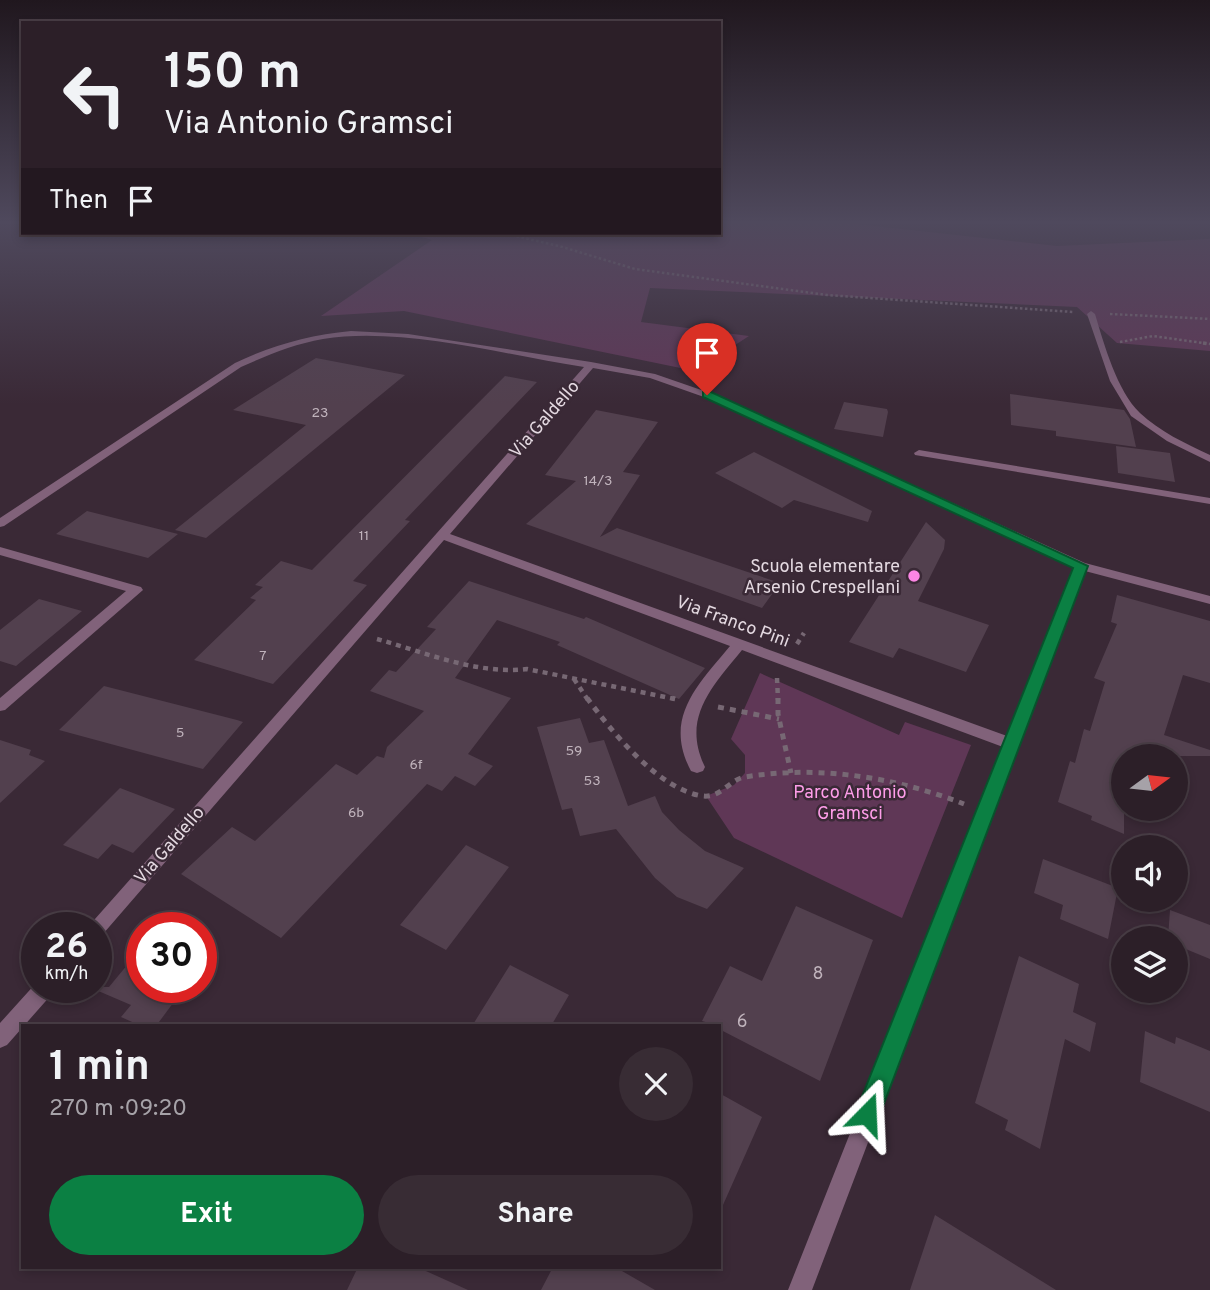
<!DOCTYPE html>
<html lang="en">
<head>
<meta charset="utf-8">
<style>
  body { margin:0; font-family:Overpass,sans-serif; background:#382c34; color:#f1f3f6; height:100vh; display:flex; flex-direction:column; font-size:26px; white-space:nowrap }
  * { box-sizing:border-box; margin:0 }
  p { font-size:23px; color:#a6a2a8 }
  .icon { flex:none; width:38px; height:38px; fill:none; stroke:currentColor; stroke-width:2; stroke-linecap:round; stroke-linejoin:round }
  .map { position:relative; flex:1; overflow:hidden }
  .panel { position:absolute; left:21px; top:1024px; width:700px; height:245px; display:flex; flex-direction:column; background:#2c1f28; border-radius:0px; box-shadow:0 4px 10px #0003,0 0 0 2px #483d45 }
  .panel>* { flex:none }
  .top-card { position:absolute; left:21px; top:21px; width:700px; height:214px; border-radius:0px; box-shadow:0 4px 10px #0003,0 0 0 2px #483d45; background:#2c1f28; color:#f1f3f6; overflow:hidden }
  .needle { width:46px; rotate:75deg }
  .controls { position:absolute; left:1111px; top:744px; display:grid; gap:14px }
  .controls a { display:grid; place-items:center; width:77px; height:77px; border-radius:50%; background:#2c1f28; box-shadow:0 4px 10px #0003,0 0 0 2px #483d45; font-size:35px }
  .speed { position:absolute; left:21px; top:912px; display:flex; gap:14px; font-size:35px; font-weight:700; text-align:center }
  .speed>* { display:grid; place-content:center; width:91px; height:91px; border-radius:50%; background:#2c1f28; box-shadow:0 4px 10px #0003,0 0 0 2px #483d45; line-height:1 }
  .speed small { font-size:18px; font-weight:400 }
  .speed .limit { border:10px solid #d22; background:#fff; color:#111 }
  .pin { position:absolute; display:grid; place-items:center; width:60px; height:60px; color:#fff; margin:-72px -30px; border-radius:50% 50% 50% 0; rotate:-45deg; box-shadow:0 0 7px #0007 }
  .pin .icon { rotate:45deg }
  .me { position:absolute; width:77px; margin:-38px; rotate:21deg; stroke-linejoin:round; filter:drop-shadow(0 0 5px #0008) }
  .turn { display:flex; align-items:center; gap:24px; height:147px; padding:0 28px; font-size:32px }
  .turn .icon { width:91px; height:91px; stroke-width:2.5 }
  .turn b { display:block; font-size:49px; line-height:60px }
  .then { display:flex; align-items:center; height:66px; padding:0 28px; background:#0003; gap:14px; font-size:26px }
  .round { display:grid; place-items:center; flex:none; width:74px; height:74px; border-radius:37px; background:#382c34 }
  .head { display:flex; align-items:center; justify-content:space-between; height:119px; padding:0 28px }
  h1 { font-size:42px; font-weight:700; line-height:52px }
  .primary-button { display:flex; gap:14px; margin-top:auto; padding:14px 28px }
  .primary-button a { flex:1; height:80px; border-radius:42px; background:#0b8043; color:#fff; font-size:28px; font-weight:700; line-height:80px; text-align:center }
  .primary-button a+a { background:#382c34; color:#f1f3f6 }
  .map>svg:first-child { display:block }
</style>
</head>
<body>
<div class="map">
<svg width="1210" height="1290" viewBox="0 0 1210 1290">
  <rect width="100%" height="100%" fill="#3a2936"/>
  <!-- green -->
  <path fill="#5f3756" d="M719,223H847L1057,246L1210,239V351L1117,343L1077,307L650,288L641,322L749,336L695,371L404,311L321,316L432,240L408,233H719Z
    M760,673L899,735L905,722L971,745L902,918L734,838L706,796L734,785L745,773V755L731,739Z"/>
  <!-- building -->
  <path fill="#52404e" d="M316,358L405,375L206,538L175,530L306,425L233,410Z
    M505,376L537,382L405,520L410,521L353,581L367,585L273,684L194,660L256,600L250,598L263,587L255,585L281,561L312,570Z
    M1010,394L1124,410L1130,419L1136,447L1056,436V431L1011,425Z
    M844,402L887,409L888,412L883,437L834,429Z
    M596,410L658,422L623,472L640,475L600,537L617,528L780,583L762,608L526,524L576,481L545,475Z
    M1116,446L1170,453L1175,482L1118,473Z
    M754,452L872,511L868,522L794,500L782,508L715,473Z
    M87,511L178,534L148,558L56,534Z
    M926,522L945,540L944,549L918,601L989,625L966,672L899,648L893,658L849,642Z
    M469,581L584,619L586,617L705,668L679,699L557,645L560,642L497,620L455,678L511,698L468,754L493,766L475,786L455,776L442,791L427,784L281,938L181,874L232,827L255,841L336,764L357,775L377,756L384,758L387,747L424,711L370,691L389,670L396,672L436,629L427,627Z
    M1117,595L1210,621V683L1183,675L1164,735L1210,750V756H1124V834L1091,820L1092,816L1058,802L1070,761L1075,763L1084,729L1090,731L1105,682L1094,678L1117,624L1111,622Z
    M39,599L82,611L16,666L0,661V630Z
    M104,686L237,720L243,722L203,769L59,730Z
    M580,718L589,743L604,740L628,806L655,796L662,812L679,830L705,851L744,868L707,909L677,897L655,878L616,829L580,836L572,808L562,810L537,727Z
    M0,740L31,750L29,755L45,761L0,803Z
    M120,788L175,809L133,853L112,844L98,859L63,845Z
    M466,845L509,867L446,950L400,925Z
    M1043,859L1118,888L1108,939L1060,919L1063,905L1034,893Z
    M796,906L873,940L820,1081L719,1029V1026L702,1021L730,966L762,981Z
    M1170,910L1210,925V959L1176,945V938H1168Z
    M142,947V987H185L156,1026H141L121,1017L131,1005L89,987H109Z
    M1019,956L1079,984L1073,1012L1096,1023L1090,1052L1065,1039L1040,1149L1005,1130L1008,1120L975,1103Z
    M510,965L569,995L551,1026H472Z
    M1145,1031L1175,1044L1176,1037L1210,1051V1112L1140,1082Z
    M719,1093L762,1117L719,1214Z
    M935,1215L1056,1290H910Z
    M358,1267H417L468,1290H347Z
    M553,1267H615L655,1290H541Z"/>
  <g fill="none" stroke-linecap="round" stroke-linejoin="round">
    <!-- path-far3 -->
    <path stroke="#776874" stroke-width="2.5" stroke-dasharray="2.5 2.5" stroke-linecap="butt" d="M502,233L559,246L635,269L827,295L1073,312
      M1110,314L1210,319
      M1120,342L1153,336L1210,344"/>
    <!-- path-far2 -->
    <path stroke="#776874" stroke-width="3.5" stroke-dasharray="3.5 3.5" stroke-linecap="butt" d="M1203,343L1210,344"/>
    <!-- path-far1 -->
    <path stroke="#776874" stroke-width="4.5" stroke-dasharray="5 5" stroke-linecap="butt" d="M377,639C424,652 477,675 527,669L675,699
      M797,644L804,633
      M777,678L778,700
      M574,679L588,700"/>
    <!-- path -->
    <path stroke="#776874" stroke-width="5" stroke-dasharray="6 6" stroke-linecap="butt" d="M587,698C612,732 659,790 703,796C721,798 730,779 745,777C819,765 895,777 964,804
      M672,698L675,699
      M778,698V714L791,773
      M718,707L779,719"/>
    <!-- lane -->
    <path fill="#81627a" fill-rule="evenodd" d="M919,450L1210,498V504L915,455L914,453Z"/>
    <!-- street -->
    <path fill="#81627a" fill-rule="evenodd" d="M1091,311L1095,314C1104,344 1117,391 1140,413C1159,431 1186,444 1210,455V462L1167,441L1131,416L1110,381L1087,314Z
      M351,331L408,334L591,362L655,374L710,393L1085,563L1210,596V604L1085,571L812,1290H788L1003,747L742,650C712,687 681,718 705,767L703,771L697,773L691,771C663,718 697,686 730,646L444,540L103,934L96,936V928H87L584,367C505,355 401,326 323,339C294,344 268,355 241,367L4,526L0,527V518L235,363C273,345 309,335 351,331ZM593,368L650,378L704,397L1074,568L1007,736L450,534Z
      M0,547L141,587L143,590L5,710L0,711V698L126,591L0,555Z
      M37,982V987H55L52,994L7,1045L0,1048V1023Z"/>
  </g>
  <!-- sky -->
  <linearGradient id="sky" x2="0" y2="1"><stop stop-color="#20171e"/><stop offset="0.55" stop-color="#4f495d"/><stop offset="1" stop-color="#4f495d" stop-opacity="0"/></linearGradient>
  <rect width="1210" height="404" fill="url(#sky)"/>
  <!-- route -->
  <path fill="#0b8043" stroke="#07532c" stroke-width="2" d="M703,392H711L1088,566L880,1114L876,1123L867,1126L859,1123L855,1114L1073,568L703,397Z"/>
  <!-- markers -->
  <circle fill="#fc86e4" stroke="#3a2936" stroke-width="2.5" cx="914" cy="576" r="7"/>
  <g text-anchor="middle" stroke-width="5" stroke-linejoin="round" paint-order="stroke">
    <!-- number labels -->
    <g font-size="14" fill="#c0b3bc">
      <text x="320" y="417">23</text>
      <text x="598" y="485">14/3</text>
      <text x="364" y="540">11</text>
      <text x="263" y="660">7</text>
      <text x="180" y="737">5</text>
      <text x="574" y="755">59</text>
      <text x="416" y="769">6f</text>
      <text x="592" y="785">53</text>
      <text x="356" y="817">6b</text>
    </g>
    <!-- street labels -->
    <g font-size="18" fill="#e4d9e1" stroke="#3a2936">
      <text transform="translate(544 419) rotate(-49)" y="6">Via Galdello</text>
      <text transform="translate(733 621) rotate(20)" y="6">Via Franco Pini</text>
      <text transform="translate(169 845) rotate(-49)" y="6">Via Galdello</text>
    </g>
    <!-- poi labels -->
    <g font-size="18" fill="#e4d9e1" stroke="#3a2936" text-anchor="end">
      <text x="900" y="572">Scuola elementare<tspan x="900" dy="21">Arsenio Crespellani</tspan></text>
    </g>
    <!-- park labels -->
    <g font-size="18" fill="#fe9de9" stroke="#3a2936">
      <text x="850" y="798">Parco Antonio<tspan x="850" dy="21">Gramsci</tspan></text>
    </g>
    <!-- near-number labels -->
    <g font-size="18" fill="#c0b3bc">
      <text x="818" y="979">8</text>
      <text x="742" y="1027">6</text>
    </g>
  </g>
</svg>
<div class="controls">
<a><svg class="needle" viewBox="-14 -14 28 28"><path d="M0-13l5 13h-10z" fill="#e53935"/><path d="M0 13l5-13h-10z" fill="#a6a2a8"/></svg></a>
<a><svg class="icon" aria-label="sound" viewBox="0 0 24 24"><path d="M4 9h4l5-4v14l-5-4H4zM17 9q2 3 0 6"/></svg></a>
<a><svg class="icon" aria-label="layers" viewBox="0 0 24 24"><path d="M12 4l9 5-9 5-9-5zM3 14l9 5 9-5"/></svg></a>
</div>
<div class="speed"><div>26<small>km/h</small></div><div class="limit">30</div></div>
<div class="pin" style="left:707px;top:395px;background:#d93025"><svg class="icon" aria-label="arrive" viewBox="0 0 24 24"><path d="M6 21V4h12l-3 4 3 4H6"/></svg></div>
<svg class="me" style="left:867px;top:1114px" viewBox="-20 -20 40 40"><path d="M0-17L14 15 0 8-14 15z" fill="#0b8043" stroke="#fff" stroke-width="4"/></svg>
<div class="top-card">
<div class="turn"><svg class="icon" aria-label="left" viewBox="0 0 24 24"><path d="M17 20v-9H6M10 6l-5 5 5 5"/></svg><div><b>150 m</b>Via Antonio Gramsci</div></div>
<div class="then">Then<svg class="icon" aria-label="arrive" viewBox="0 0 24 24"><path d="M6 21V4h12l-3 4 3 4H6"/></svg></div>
</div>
<section class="panel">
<div class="head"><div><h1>1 min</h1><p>270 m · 09:20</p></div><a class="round"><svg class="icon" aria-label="close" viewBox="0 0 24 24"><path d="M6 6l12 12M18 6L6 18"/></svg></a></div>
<div class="primary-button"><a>Exit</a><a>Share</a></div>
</section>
</div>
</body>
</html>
